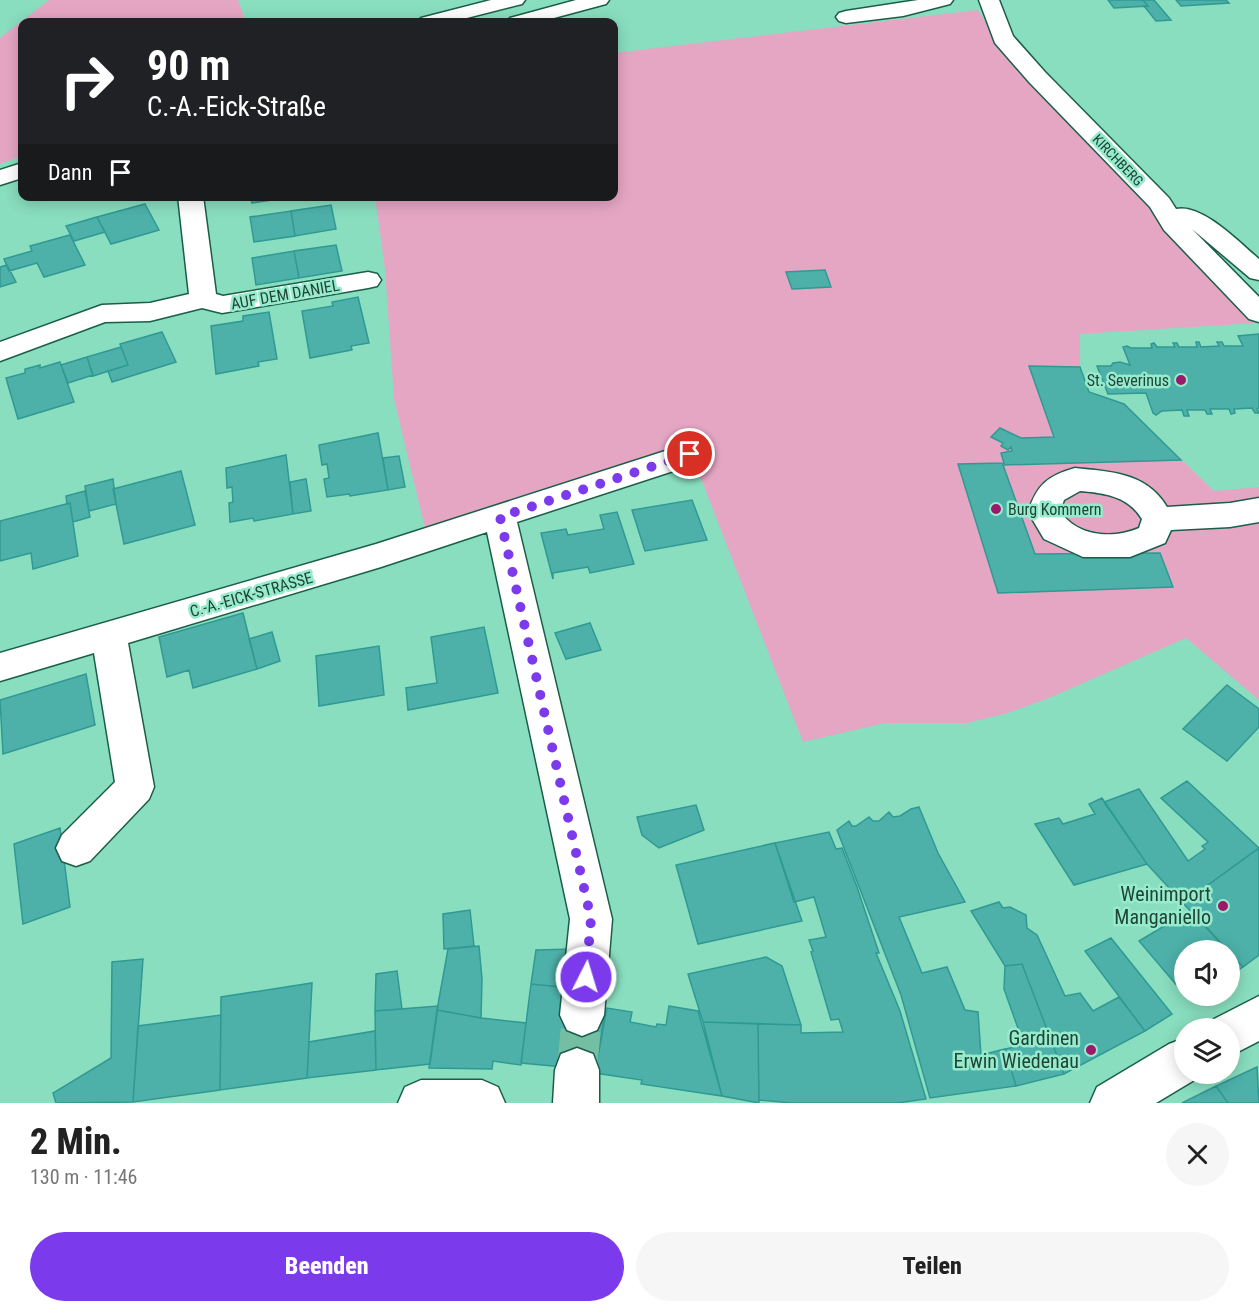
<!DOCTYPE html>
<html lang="de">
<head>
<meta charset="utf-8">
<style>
  body { margin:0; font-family:"Roboto Condensed",sans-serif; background:#f6f6f6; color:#222; height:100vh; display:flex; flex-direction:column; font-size:22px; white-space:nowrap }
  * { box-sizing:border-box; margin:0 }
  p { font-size:20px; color:#767676 }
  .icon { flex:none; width:33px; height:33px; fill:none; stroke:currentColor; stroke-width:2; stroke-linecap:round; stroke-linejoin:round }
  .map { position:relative; height:1103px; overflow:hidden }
  .sheet { display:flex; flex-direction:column; background:#fff; flex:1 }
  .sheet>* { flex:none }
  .banner { position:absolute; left:18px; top:18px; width:600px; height:183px; border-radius:12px; box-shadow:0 3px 15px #0003; background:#202124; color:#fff; overflow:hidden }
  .tools { position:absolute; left:1174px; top:940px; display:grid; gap:12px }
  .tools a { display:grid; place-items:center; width:66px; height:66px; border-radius:50%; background:#fff; box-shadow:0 3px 15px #0003; font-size:30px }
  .pin { position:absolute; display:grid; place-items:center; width:51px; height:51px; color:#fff; margin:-26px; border:3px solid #fff; border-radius:50%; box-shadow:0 2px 6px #0007 }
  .me { position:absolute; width:66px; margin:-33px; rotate:5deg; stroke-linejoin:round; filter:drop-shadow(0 0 4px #0008) }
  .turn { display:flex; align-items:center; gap:21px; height:126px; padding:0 30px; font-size:27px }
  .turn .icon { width:78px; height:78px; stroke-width:2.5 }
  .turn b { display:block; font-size:42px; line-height:51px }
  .then { display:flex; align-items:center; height:57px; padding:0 30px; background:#0003; gap:12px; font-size:22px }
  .round { display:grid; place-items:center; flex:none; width:63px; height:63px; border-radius:32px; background:#f6f6f6 }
  .overview { display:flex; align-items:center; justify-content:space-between; height:102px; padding:0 30px }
  h1 { font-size:36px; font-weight:800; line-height:45px }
  .button { display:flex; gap:12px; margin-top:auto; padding:12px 30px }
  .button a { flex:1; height:69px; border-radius:36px; background:#7c3aed; color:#fff; font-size:24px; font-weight:800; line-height:69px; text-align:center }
  .button a+a { background:#f6f6f6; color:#222 }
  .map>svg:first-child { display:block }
</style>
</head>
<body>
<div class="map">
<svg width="1259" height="1103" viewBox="0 0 1259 1103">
  <rect width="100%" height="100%" fill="#89debf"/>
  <!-- green -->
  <path fill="#e5a6c4" d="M49,0H238L246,22H22V156L0,164V38Z
    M978,10L1004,51L1078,126L1211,279L1257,323L1080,334V367L1089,392L1124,404L1214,491L1259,487V700L1186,638L1049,698L1008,713L967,723H885L803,742L695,463L469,519L425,528L394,399L385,269L375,197L614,196V53Z"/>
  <!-- building -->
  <path fill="#4db1aa" stroke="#309993" stroke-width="1.5" d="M1108,0H1143L1148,6L1114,8Z
    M1143,0H1154L1171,20L1156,21L1144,6H1148Z
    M1176,0H1226L1229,3L1181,6Z
    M250,196H291V197L252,203Z
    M145,204L159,230L111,244L97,217Z
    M331,205L336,229L295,236L291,211Z
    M291,211L295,236L254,242L250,217Z
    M97,217L105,232L74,241L66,226Z
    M70,235L85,265L44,277L37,263L9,271L4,259L32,251L30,246Z
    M336,245L342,271L299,278L294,251Z
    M294,251L299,278L256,285L252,258Z
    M7,265L16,282L0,287V267Z
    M825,270L831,287L792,289L786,272Z
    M358,297L369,343L351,346L352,350L310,358L302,311L333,306L332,302Z
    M269,312L277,359L258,362L259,366L216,374L211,326L243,321V316Z
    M162,332L176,362L112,382L108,371L128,365L120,344Z
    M1259,334V408L1257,409L1259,413H1255L1252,408L1234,409L1235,413L1231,414L1229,409H1210L1212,414H1207L1205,410H1187L1189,416H1184L1182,410L1162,411L1156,415L1153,413L1146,393L1108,394L1097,366H1111L1113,363L1120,362L1130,365L1123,347L1127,346L1131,348H1152L1151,344L1154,343L1157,347H1175L1173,343H1177L1179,347H1197L1196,342H1199L1201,347L1219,346L1217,342H1222L1224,346H1243L1238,336Z
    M121,347L128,365L93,376L87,357Z
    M87,357L93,375L68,383L61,365Z
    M60,362L74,402L18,419L6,378L25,373V369L40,365V368Z
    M1029,366L1080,367L1089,392L1124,404L1181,460L1003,465L1035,554L1160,553L1173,587L998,593L958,464L1004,463L1001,453L1012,451L1011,447L1008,450L1001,446L1003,443L991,437L1000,428L1021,438L1054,437Z
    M378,433L388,490L350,496L349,494L327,497L324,479L329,478L327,464L322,465L319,445Z
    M286,455L293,514L254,521L253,518L230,522L229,503L233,502L232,487L227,488L226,468Z
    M399,456L405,487L388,490L383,458Z
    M181,471L195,525L124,544L113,489Z
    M113,479L116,504L89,511L85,486Z
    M306,479L311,511L293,514L290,482Z
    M85,491L90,517L73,522L70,503L67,504L66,496Z
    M692,500L707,540L645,551L632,510Z
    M70,503L78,556L33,569L31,553L0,561V521Z
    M617,512L634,564L590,573L588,567L553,573V579L541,533L566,529L568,535L604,529L600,515Z
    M243,613L257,669L193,688L189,670L167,677L159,637Z
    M590,623L601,650L566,659L555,633Z
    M484,627L498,693L408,710L406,688L437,683L431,637Z
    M272,632L280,661L257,669L249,639Z
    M379,646L384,695L319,706L316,656Z
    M86,674L95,725L3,754L0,700Z
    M1227,685L1259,709V727L1227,761L1183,729Z
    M1187,781L1259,848L1183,903L1147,864L1104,802L1139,789L1188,861L1205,849L1202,846L1208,842L1161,798Z
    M1102,798L1147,864L1074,885L1035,824L1059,818L1063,824L1095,814L1089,804Z
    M696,805L704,830L659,848L642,835L637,817Z
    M919,807L938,853L965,902L899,917L922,973L947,967L965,1010L978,1012L981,1055L1005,1049L1016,1086L930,1098L901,995L837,830L849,821L852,826H856L869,817L873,821H879L889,812L893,817L900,816L911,809Z
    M60,828L70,907L23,924L14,844Z
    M829,832L836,849L842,848L857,887L879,953H876L900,1011L926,1099L897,1103H792L759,1100L758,1024L801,1025V1033L843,1032L839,1019L831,1020L811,952L813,951L809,940L826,937L814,897L794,902L775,843Z
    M775,843L802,921L698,944L676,865Z
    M1259,848V955L1243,967L1183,903Z
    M999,902L1003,908L1010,907L1026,915L1027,928L1037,935L1065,996L1080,993L1093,1011L1119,997L1145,1031L1064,1074L1022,964L1005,966L971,911Z
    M470,910L474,946L444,949L443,914Z
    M1191,910L1228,951H1185V995L1139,941Z
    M1111,938L1172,1014L1145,1031L1085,951Z
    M479,946L482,979L481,1018L437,1010L448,949Z
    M574,949L570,988L531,984L536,950Z
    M1230,953L1243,967L1230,976Z
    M766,957L782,966L801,1025L703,1022L688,974Z
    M143,959L133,1102L56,1103L53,1093L111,1058L112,962Z
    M1022,964L1064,1074L1016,1086L1005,1049L1024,1045L1004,989L1005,966Z
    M397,971L402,1009L375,1011L376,974Z
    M312,983L307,1078L220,1090L221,997Z
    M531,984L570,988L563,1067L521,1063Z
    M438,1006L430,1064L376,1070L375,1011Z
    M669,1006L698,1011L722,1096L641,1084L642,1080L595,1073L607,1008L632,1012L630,1022L656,1027L657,1024L666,1025Z
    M437,1010L481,1018L526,1023L521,1065L493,1061L492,1069L429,1068Z
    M567,1013L604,1018L595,1073L563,1067Z
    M221,1015L220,1090L133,1102L138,1026Z
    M703,1022L758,1024L759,1103L722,1096Z
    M375,1031L376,1070L307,1078L309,1042Z
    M1257,1067L1259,1103H1228L1216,1086Z
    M1216,1086L1228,1103H1182Z"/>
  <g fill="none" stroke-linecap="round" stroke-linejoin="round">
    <!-- minor-tunnel -->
    <path stroke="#74bfa4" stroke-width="40" stroke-dasharray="40 20" stroke-linecap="butt" d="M577,1070L582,1015"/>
    <defs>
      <path id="minor" d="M918,0H953L950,4L903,16L846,23L839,21L836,17L839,13L846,11Z
        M979,0H999L1013,36L1045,72L1169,198L1176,209C1202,203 1240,243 1259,259V280L1250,278L1192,229L1259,297V322L1249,319L1164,230L1150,207L1029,82L995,43Z
        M178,196H203L216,294L223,296L368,272L377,274L381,280L377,286L368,288L222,313L202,308L150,321L105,322L0,361V342L102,305L150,303L189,294Z
        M690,443L701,446L705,454L701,462L517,522L612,919L604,1015L597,1030L582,1036L567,1030L560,1015L570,919L487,532L381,567L128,643L154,787L149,799L90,861L76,866L62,861L56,848L62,835L115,782L94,653L0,681V653L376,544Z
        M1075,468C1111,472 1146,472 1167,507L1230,503L1259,498V522L1230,527L1171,530L1165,543L1130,557H1083L1044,539L1028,512C1037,485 1047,476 1075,468ZM1080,491C1104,493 1128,496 1142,519L1139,528C1113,539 1077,537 1060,511L1064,500Z
        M1259,996V1041L1230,1056V1029H1210L1214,1019Z
        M1185,1038V1074H1202L1201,1076L1156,1103H1090L1097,1087L1169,1044Z
        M577,1048L593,1054L599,1070V1103H553L555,1070L561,1054Z
        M421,1080H482L498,1087L505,1103H398L405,1087Z"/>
      <path id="major" d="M491,0H525L522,4L451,22H418L421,18Z
        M576,0H609L606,4L539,22H507L510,18Z
        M22,163V178L0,185V170Z"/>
    </defs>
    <!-- minor casing -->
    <use href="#minor" stroke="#1a5e49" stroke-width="3"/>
    <!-- major casing -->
    <use href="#major" stroke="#1a5e49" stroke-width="3"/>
    <!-- minor -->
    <use href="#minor" fill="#fff" fill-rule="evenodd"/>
    <!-- major -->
    <use href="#major" fill="#fff" fill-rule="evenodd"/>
  </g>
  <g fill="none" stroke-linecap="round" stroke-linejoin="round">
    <!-- route -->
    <path stroke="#7c3aed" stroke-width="10" stroke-dasharray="0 18" d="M586,977L591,919L500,517L690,454"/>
  </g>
  <!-- markers -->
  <g fill="#9c186b" stroke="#96ebcc" stroke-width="2">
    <circle cx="1181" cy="380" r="6"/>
    <circle cx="996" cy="509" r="6"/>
    <circle cx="1223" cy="906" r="6"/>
    <circle cx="1091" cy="1050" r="6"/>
  </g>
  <g text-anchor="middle" stroke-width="5" stroke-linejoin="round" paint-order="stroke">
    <!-- far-street labels -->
    <g font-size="14" fill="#204438" stroke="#96ebcc">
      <text transform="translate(1118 160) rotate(46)" y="5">KIRCHBERG</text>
    </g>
    <!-- street labels -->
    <g font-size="16" fill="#204438" stroke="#96ebcc">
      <text transform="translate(285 294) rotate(-10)" y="6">AUF DEM DANIEL</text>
      <text transform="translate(251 594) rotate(-16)" y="6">C.-A.-EICK-STRASSE</text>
    </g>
    <!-- poi labels -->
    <g font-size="16" fill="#204438" stroke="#96ebcc" text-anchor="end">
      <text x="1169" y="386">St. Severinus</text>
      <text x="1008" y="515" text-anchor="start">Burg Kommern</text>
    </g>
    <!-- near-poi labels -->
    <g font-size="20" fill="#204438" stroke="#96ebcc" text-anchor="end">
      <text x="1211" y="901">Weinimport<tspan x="1211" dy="23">Manganiello</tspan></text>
      <text x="1079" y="1045">Gardinen<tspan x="1079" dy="23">Erwin Wiedenau</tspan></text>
    </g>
  </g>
</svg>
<div class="tools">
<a><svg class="icon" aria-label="sound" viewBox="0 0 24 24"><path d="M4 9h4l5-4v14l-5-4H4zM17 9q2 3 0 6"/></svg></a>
<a><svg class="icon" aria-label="layers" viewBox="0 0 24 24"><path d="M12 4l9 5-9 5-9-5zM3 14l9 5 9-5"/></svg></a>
</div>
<div class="pin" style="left:690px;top:454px;background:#d93025"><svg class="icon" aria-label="arrive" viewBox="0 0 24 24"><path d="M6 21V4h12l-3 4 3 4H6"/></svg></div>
<svg class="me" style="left:586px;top:977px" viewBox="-20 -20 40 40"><circle r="17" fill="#7c3aed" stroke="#fff" stroke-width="3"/><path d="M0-11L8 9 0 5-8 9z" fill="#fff"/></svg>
<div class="banner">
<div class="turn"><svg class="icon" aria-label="right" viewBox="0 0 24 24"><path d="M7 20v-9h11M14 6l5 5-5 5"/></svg><div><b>90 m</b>C.-A.-Eick-Straße</div></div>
<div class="then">Dann<svg class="icon" aria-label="arrive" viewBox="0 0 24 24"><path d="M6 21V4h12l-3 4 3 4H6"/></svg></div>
</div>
</div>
<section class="sheet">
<div class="overview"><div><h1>2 Min.</h1><p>130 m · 11:46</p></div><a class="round"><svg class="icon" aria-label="close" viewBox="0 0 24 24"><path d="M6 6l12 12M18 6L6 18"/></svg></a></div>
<div class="button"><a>Beenden</a><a>Teilen</a></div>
</section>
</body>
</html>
